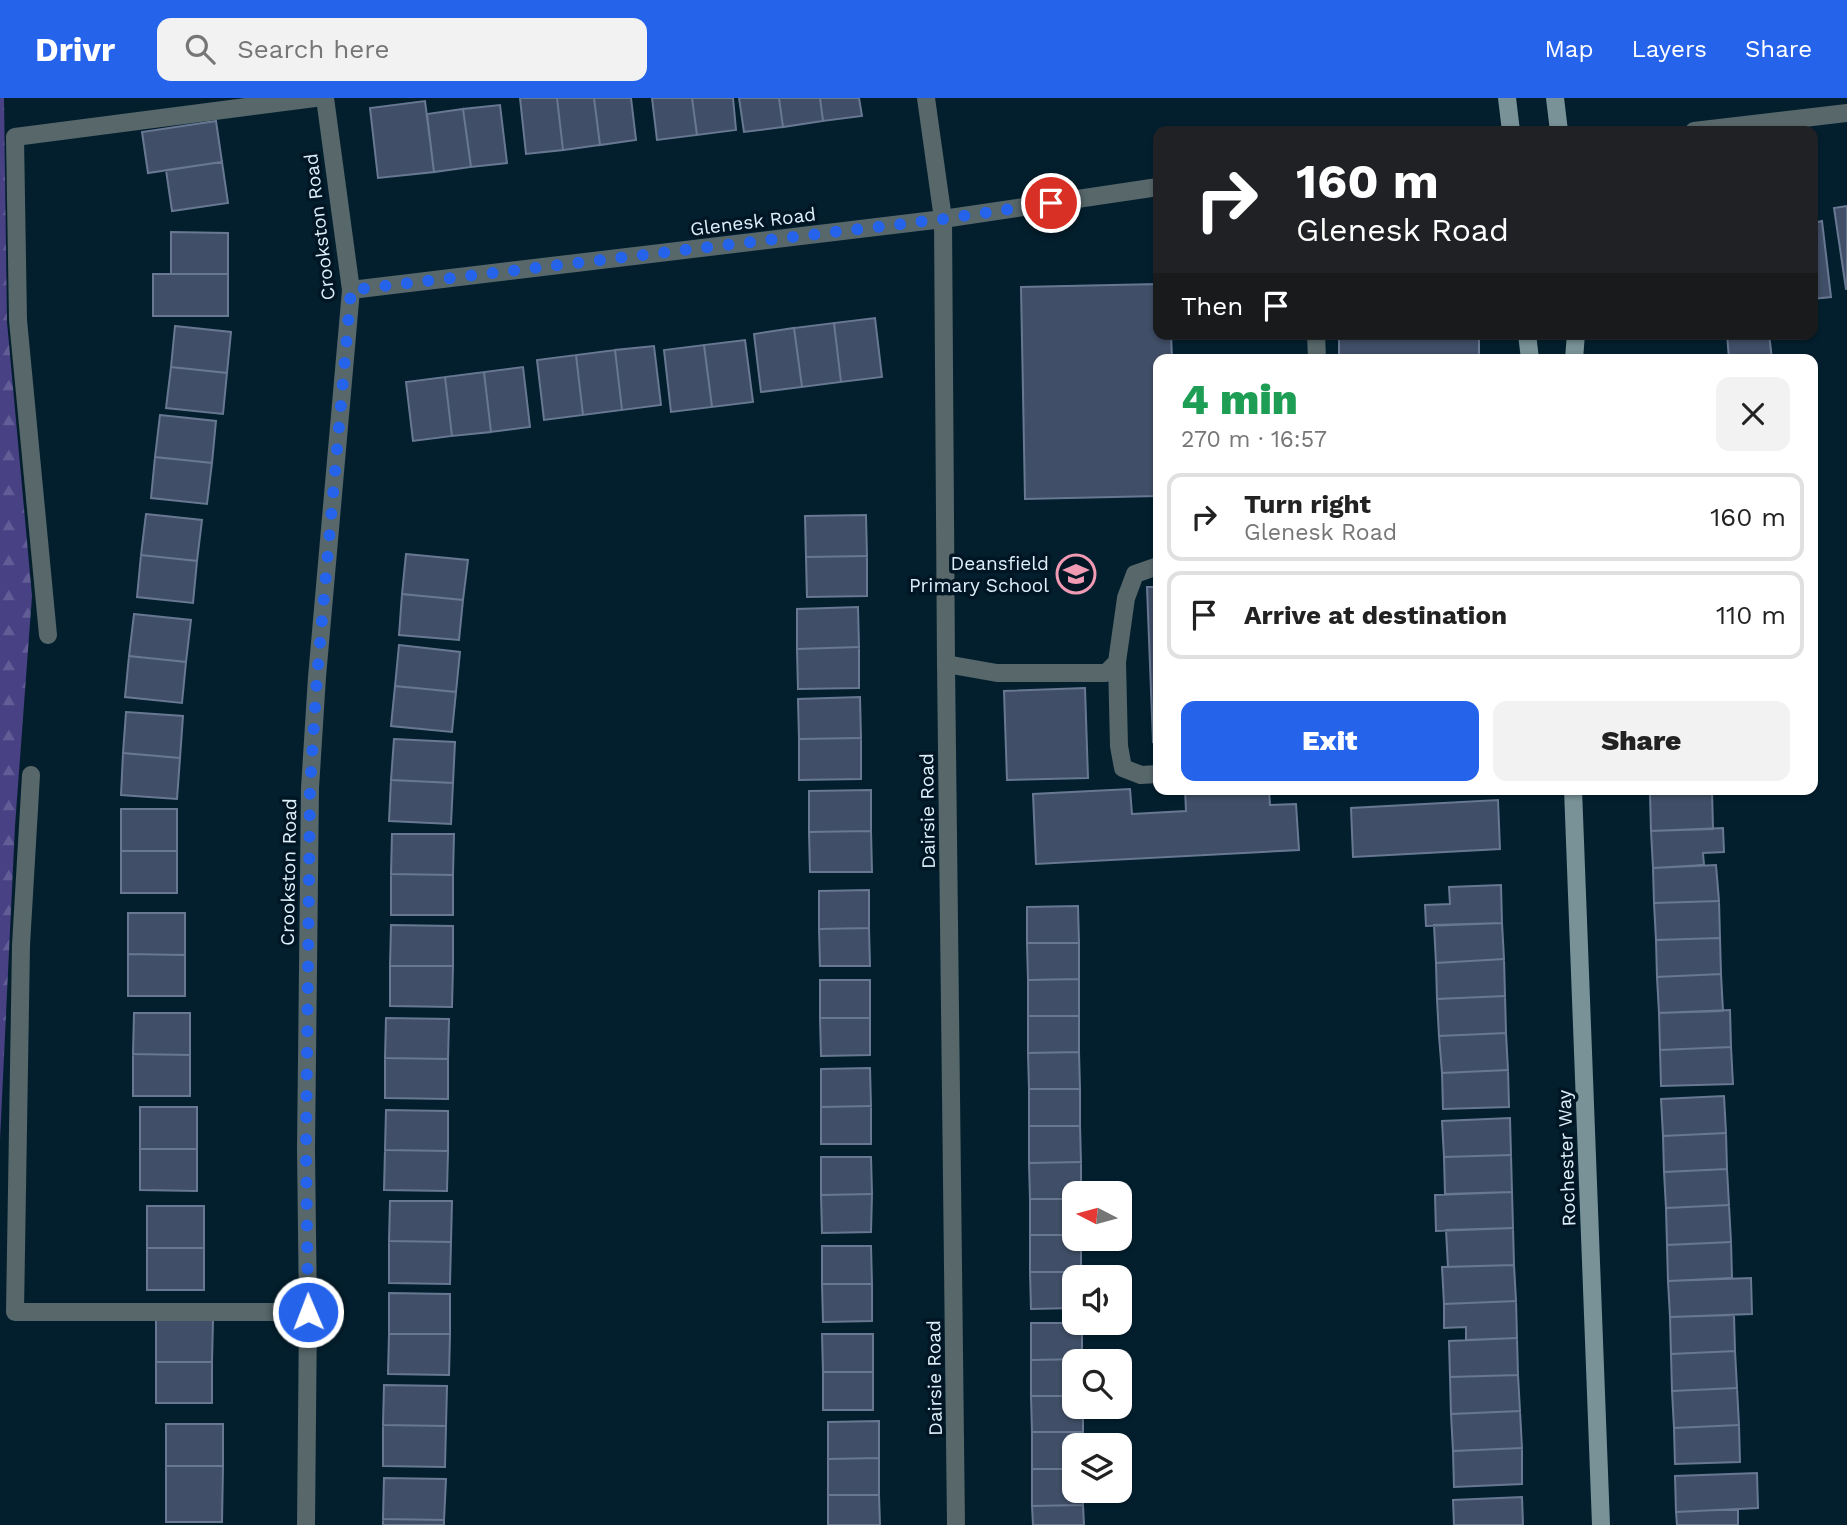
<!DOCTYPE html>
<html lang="en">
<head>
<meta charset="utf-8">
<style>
  body { margin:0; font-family:"Work Sans",sans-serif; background:#f2f2f2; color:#222; height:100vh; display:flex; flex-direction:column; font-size:26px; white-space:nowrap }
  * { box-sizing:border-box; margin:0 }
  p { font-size:23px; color:#767676 }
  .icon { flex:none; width:38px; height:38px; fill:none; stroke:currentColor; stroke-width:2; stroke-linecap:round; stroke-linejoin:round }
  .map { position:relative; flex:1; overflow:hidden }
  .side { position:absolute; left:1153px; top:256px; width:665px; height:441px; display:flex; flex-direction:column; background:#fff; border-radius:14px; box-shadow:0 2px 5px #0004 }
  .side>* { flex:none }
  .top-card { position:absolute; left:1153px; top:28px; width:665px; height:214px; border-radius:14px; box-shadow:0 2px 5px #0004; background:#202124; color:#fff; overflow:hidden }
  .needle { width:46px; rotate:276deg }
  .tools { position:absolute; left:1062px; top:1083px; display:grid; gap:14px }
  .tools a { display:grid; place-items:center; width:70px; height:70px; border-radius:14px; background:#fff; box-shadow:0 2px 5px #0004; font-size:35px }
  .pin { position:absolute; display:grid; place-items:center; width:60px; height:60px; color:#fff; margin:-30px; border:4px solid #fff; border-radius:50%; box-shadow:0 2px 7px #0007 }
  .me { position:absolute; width:77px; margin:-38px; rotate:359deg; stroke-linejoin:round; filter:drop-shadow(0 0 5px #0008) }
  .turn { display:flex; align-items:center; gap:24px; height:147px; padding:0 28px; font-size:32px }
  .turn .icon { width:91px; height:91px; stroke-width:2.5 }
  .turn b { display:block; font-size:49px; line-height:60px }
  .then { display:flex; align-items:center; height:66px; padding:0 28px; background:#0003; gap:14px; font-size:26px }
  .round { display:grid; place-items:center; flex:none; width:74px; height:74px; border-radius:14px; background:#f2f2f2 }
  .summary { display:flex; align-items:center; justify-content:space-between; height:119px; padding:0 28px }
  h1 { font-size:42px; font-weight:800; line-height:52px; color:#1e9e55 }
  .primary-button { display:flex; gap:14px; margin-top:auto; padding:14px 28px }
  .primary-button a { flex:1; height:80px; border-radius:14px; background:#2563eb; color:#fff; font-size:28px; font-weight:800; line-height:80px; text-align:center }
  .primary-button a+a { background:#f2f2f2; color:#222 }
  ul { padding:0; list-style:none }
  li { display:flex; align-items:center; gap:21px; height:88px; margin:0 14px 10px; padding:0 14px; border:4px solid #e0e0e0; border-radius:14px }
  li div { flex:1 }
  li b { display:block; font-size:26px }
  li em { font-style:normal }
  header { display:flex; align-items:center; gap:42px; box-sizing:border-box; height:98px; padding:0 35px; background:#2563eb; color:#fff }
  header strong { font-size:33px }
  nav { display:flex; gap:38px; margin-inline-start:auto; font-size:24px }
  .search { width:490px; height:63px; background:#f2f2f2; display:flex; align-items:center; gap:18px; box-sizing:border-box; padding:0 24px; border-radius:14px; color:#767676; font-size:26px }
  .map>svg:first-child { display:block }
</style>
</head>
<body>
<header>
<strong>Drivr</strong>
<div class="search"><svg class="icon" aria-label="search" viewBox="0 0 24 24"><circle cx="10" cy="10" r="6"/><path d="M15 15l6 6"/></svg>Search here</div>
<nav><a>Map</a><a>Layers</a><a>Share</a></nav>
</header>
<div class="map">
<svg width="1847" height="1427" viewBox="0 0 1847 1427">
  <defs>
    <pattern id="forest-firs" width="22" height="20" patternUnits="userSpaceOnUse" patternTransform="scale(1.75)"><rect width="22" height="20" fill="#484184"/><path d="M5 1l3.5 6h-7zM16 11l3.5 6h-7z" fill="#625d96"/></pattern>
  </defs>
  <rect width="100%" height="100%" fill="#031f2e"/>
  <!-- forest -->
  <path fill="url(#forest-firs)" d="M0,0H4L7,224L32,498L15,728L0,1042Z"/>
  <!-- building -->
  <path fill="#404f67" stroke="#687892" stroke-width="2" d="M520,0H557L563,52L526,56Z
    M557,0H594L600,47L563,52Z
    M594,0H631L636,42L600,47Z
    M652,0H692L697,37L657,42Z
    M692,0H733L736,32L697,37Z
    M739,0H779L783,29L744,34Z
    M779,0H820L823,23L783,29Z
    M820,0H859L862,18L823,23Z
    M425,3L434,74L378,80L370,10Z
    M500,7L507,65L471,69L463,11Z
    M463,11L471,69L434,74L427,16Z
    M216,23L222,64L148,75L142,34Z
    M222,64L228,105L172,113L166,72Z
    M1847,108V191H1846L1834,110Z
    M1822,123L1831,199L1813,201V125Z
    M171,134L228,135V176H171Z
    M153,176H228V218H153Z
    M1158,186V236H1171L1172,261H1158V398L1025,401L1021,189Z
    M875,220L882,279L841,284L834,225Z
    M834,225L841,284L802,289L794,230Z
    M175,228L231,234L227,275L171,269Z
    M794,230L802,289L761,294L754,236Z
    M1339,236H1479V261H1339Z
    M1727,236H1769L1772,261H1729Z
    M745,242L753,304L712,309L704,247Z
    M704,247L712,309L671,314L664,252Z
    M654,248L661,307L622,312L615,252Z
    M615,252L622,312L583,317L576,257Z
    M576,257L583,317L544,322L537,262Z
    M171,269L227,275L223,316L166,310Z
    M523,269L530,329L491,334L484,274Z
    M484,274L491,334L452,338L445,279Z
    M445,279L452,338L413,343L406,284Z
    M160,317L216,323L212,365L155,359Z
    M155,359L212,365L207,406L151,400Z
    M146,416L202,422L197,463L141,457Z
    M866,417L867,458L806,459L805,418Z
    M406,456L468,462L463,502L402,496Z
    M141,457L197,463L193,505L137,499Z
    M867,458V498L807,499L806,459Z
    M1147,489H1158V643L1153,644Z
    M402,496L463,502L459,542L399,537Z
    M858,509L859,549L797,551V511Z
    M134,516L191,522L186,564L129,558Z
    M399,547L460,554L456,594L395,588Z
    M859,549V590L798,591L797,551Z
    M129,558L186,564L182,605L125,599Z
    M395,588L456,594L452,634L391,628Z
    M1085,590L1088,680L1007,682L1004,593Z
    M860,599L861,640L799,641L798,601Z
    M126,614L183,618L180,660L123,655Z
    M861,640V681L799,682V641Z
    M394,641L455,644L453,685L391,682Z
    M123,655L180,660L177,701L121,697Z
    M391,682L453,685L451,726L389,723Z
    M1130,691L1132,716L1186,713L1185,691H1269L1270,707L1296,706L1299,752L1036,766L1033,696Z
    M1650,691H1720V693L1650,696Z
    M871,692V733L809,734V693Z
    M1712,693L1713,731L1651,733L1650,696Z
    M1498,702L1500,751L1353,759L1351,710Z
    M121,711H177V753H121Z
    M1723,730L1724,754L1703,755L1704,767L1653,770L1651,733Z
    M871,733L872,774H810L809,734Z
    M392,736H454L453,777L391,776Z
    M121,753H177V795H121Z
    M1716,767L1719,803L1654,805L1653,770Z
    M391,776L453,777V817H391Z
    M1501,787L1502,825L1426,828L1425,807L1450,806L1449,789Z
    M869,792V830L819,831V793Z
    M1719,803L1720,840L1656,842L1654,805Z
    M1078,808L1079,845H1027V809Z
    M128,815H185V857L128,856Z
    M1502,825L1504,861L1436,865L1434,827Z
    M391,827L453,828V868H390Z
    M869,830L870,868H820L819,831Z
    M1720,840L1721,876L1657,879L1656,842Z
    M1027,845H1079V881L1028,882Z
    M128,856L185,857V898H128Z
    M1504,861L1505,898L1437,901L1436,865Z
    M390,868H453L452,909L390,908Z
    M1721,876L1723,913L1659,915L1657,879Z
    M1079,881V918H1028V882Z
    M820,882H870V920H820Z
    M1505,898L1506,935L1439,938L1437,901Z
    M1730,912L1731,949L1660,952L1659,915Z
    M134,915H190V957L133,956Z
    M1028,918H1079V954L1028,955Z
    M386,920L449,921L448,961L385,960Z
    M820,920H870V957L821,958Z
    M1506,935L1508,972L1442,975L1439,938Z
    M1731,949L1733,986L1661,988L1660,952Z
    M1079,954L1080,991H1029L1028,955Z
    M133,956L190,957V998H133Z
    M385,960L448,961V1001L385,1000Z
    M870,970L871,1008L821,1009V971Z
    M1508,972L1509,1009L1443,1011L1442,975Z
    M1029,991H1080V1028H1029Z
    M1724,998L1726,1035L1663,1038L1661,1001Z
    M871,1008V1046H821V1009Z
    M140,1009H197V1051H140Z
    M386,1012L448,1013V1053L385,1052Z
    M1510,1020L1511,1057L1444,1059L1442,1023Z
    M1029,1028H1080L1081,1064L1029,1065Z
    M1726,1035L1727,1071L1664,1074L1663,1038Z
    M140,1051H197V1093L140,1092Z
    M385,1052L448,1053L447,1093L384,1092Z
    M1511,1057L1512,1094L1445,1096L1444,1059Z
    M821,1059H871L872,1096L821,1097Z
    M1081,1064V1096H1074V1101H1030L1029,1065Z
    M1727,1071L1729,1107L1666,1110L1664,1074Z
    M1512,1094L1513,1130L1436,1133L1435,1097Z
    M872,1096L871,1134L822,1135L821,1097Z
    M1030,1101H1074V1137H1030Z
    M390,1103H452L451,1144L389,1143Z
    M1729,1107L1731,1144L1667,1147L1666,1110Z
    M147,1108H204V1150H147Z
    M1513,1130L1514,1167L1448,1169L1446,1132Z
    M1030,1137H1074V1141H1081V1174H1030Z
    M389,1143L451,1144L450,1186L389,1185Z
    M1731,1144L1732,1180L1668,1183L1667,1147Z
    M822,1148H871L872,1186H822Z
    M147,1150H204V1192H147Z
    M1514,1167L1516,1203L1444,1206L1442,1169Z
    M1030,1174H1081V1180H1074V1210L1031,1211Z
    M1751,1180L1752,1216L1670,1219L1668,1183Z
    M822,1186H872V1223L823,1224Z
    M389,1195L450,1196V1236H389Z
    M1516,1203L1517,1240L1466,1242V1229L1444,1230V1206Z
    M1734,1217L1735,1253L1671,1256L1670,1219Z
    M156,1222H213L212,1264H156Z
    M1031,1225H1082V1261L1031,1262Z
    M389,1236H450L449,1277L388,1276Z
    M822,1236H873V1274H823Z
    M1517,1240L1518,1277L1450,1279L1449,1243Z
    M1735,1253L1737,1290L1672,1293L1671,1256Z
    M1082,1261V1264H1074V1298H1031V1262Z
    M156,1264H212V1305H156Z
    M823,1274H873V1312H823Z
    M1518,1277L1520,1313L1451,1316L1450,1279Z
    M384,1287L447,1288L446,1328L383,1327Z
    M1737,1290L1739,1327L1674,1330L1672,1293Z
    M1031,1298H1074V1309H1083V1334H1032Z
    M1520,1313L1522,1350L1453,1353L1451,1316Z
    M879,1323V1360L828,1361V1324Z
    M166,1326H223V1368H166Z
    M383,1327L446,1328L445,1369L383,1368Z
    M1739,1327L1740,1364L1675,1366L1674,1330Z
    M1032,1334H1083V1348H1074V1371H1032Z
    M1522,1350V1386L1454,1389L1453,1353Z
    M879,1360V1397H828V1361Z
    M166,1368H223L222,1424H166Z
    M1032,1371H1074V1393H1083V1407L1032,1408Z
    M1757,1375L1758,1410L1676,1414L1675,1378Z
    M384,1380L446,1381L444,1422L383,1421Z
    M828,1397H879L880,1427H828Z
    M1522,1399L1523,1427H1454L1453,1402Z
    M1083,1407L1084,1427H1033L1032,1408Z
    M1738,1411V1427H1677L1676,1414Z
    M383,1421L444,1422V1427H383Z"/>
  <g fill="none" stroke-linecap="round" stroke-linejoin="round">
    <!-- path -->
    <path stroke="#6c828f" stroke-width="4.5" stroke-dasharray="5 3.5" stroke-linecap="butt" d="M1606,237L1619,238V236"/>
    <!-- lane -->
    <path stroke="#57676a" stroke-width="18" d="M1316,236L1317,261
      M48,537L18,222L15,39L315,0
      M1117,564L1119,648L1123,670L1141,677L1158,676
      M946,566L997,575H1106L1117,564L1126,500L1135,476L1158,468
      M31,677L21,847L15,1214H308"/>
    <!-- street -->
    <path stroke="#57676a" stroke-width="18" d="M926,0L943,121L946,566L956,1427
      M1694,33L1847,15
      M351,192L943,121L1158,89
      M306,1427L308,1214L306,1051L310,690L317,579L351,192L325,0"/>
    <!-- secondary -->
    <path stroke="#789297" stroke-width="18" d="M1507,0L1511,33
      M1555,0L1559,33
      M1527,236L1530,261
      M1574,261L1576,236
      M1573,691L1601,1427"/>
  </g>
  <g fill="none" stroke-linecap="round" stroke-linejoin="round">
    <!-- route -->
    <path stroke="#2563eb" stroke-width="12" stroke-dasharray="0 21.6" d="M308,1214L306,1051L310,690L317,579L351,192L943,121L1051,105"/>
  </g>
  <!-- icons -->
  <defs>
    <symbol id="school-ring" viewBox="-11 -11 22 22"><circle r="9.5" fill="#001624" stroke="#f09ab4" stroke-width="1.5"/><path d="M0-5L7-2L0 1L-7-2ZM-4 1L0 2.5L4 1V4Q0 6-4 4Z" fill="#f09ab4"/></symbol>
  </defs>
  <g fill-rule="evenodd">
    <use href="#school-ring" x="1054" y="454" width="44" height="44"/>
  </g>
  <g text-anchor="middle" stroke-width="7" stroke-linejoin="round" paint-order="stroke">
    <!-- street labels -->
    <g font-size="19" fill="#deeff9" stroke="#001624">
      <text transform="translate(753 123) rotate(-7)" y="7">Glenesk Road</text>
      <text transform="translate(319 129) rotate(-97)" y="7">Crookston Road</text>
      <text transform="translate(927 713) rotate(-91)" y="7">Dairsie Road</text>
      <text transform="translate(288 774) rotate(-89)" y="7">Crookston Road</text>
      <text transform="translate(1566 1060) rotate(-92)" y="7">Rochester Way</text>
      <text transform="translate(934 1280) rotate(-91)" y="7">Dairsie Road</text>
    </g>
    <!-- poi labels -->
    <g font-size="19" fill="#deeff9" stroke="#001624" text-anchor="end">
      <text x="1049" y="472">Deansfield<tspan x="1049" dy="22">Primary School</tspan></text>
    </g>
  </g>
</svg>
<div class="tools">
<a><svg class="needle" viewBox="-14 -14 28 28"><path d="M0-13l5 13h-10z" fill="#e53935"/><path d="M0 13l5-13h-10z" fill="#767676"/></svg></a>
<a><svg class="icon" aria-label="sound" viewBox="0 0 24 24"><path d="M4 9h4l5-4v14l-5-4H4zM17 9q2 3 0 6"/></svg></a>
<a><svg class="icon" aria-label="search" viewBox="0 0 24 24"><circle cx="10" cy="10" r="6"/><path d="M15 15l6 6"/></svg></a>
<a><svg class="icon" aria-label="layers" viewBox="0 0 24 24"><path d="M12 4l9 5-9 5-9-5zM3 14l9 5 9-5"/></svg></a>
</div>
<div class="pin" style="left:1051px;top:105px;background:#d93025"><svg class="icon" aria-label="arrive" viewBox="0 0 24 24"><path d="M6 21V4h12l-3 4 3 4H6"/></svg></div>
<svg class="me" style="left:308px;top:1214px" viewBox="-20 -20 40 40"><circle r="17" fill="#2563eb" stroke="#fff" stroke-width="3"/><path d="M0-11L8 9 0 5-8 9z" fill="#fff"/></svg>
<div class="top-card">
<div class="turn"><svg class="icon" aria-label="right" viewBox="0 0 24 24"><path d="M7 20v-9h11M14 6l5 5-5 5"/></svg><div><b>160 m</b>Glenesk Road</div></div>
<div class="then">Then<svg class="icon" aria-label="arrive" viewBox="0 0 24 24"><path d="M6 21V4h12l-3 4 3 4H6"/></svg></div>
</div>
<section class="side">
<div class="summary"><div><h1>4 min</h1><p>270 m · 16:57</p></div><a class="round"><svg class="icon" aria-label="close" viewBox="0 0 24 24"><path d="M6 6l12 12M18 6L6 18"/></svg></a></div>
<ul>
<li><svg class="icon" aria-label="right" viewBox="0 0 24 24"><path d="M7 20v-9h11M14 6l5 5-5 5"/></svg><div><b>Turn right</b><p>Glenesk Road</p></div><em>160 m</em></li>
<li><svg class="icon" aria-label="arrive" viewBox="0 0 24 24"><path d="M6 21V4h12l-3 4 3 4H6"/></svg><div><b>Arrive at destination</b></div><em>110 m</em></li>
</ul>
<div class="primary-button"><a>Exit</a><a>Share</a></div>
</section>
</div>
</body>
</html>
